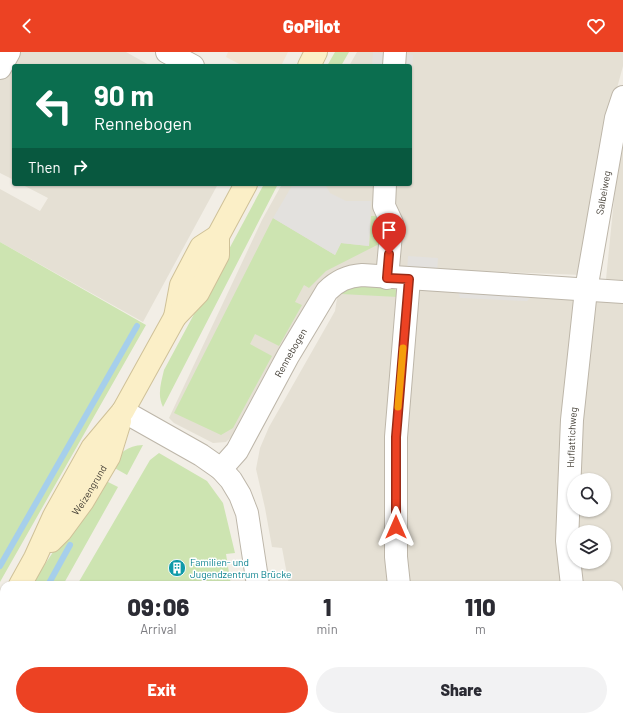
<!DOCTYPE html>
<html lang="en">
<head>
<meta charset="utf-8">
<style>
  body { margin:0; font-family:Barlow,sans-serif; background:#f2f2f3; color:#2b2b33; height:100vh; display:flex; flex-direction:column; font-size:15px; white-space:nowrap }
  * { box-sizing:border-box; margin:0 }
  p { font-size:13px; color:#7c7c81 }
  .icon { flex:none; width:22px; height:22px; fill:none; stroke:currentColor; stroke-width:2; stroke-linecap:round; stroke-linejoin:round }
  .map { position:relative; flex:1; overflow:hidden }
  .details { position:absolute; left:0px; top:529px; width:623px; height:140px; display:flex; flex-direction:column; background:#fff; border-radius:12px 12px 0 0; box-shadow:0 1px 3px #0004 }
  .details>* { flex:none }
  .banner { position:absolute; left:12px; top:12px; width:400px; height:122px; border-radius:4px; box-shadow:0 1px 3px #0004; background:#0b6e4f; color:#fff; overflow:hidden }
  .buttons { position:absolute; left:567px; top:421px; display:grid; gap:8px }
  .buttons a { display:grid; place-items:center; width:44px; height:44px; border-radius:50%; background:#fff; box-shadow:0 1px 3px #0004; font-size:20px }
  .pin { position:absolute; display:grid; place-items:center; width:34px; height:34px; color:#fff; margin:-41px -17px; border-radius:50% 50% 50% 0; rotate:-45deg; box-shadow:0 0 4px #0007 }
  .pin .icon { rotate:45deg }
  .me { position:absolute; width:44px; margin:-22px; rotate:0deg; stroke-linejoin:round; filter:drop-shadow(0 0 3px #0008) }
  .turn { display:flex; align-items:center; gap:14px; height:84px; padding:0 16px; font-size:18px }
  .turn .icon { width:52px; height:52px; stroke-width:2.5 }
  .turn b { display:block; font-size:28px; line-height:34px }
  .then { display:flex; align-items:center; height:38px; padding:0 16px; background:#0003; gap:8px; font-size:15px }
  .eta { display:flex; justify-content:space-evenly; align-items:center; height:68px; text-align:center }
  .eta b { font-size:24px; font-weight:800; line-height:28px }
  .primary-button { display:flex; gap:8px; margin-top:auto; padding:8px 16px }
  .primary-button a { flex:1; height:46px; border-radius:24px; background:#ec4223; color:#fff; font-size:16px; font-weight:800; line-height:46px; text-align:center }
  .primary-button a+a { background:#f2f2f3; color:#2b2b33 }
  header { display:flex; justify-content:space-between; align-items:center; height:52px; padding:0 16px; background:#ec4223; color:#fff; font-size:18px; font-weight:800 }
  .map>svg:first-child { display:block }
</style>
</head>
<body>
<header><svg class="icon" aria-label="back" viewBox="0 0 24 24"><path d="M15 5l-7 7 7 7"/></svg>GoPilot<svg class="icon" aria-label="heart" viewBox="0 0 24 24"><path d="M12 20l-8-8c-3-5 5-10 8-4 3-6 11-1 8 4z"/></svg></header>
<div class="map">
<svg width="623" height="669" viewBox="0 0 623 669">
  <rect width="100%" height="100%" fill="#f2eee6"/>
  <!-- residential -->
  <path fill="#e5e0d4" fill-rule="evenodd" d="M14,0H126L151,14H14V128L0,121V25Z
    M357,0H623V14L602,91L582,223L401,216L388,218L356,212L336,221L238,379L226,390L213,391L174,371L169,366L262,168L282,132H410V14H349Z
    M623,80V228L606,227L619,98Z
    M21,132H218L143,270L0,190V137L40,159L48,146Z
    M358,233L623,248V669H316L315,665H619V533H289L282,496L272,495L265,456L256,417L260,396L269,375L335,259L338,240ZM574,428H604V458H574ZM574,480H604V510H574Z"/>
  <!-- commercial -->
  <path fill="#f3e5d2" d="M228,0H288L281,14H243L226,5Z"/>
  <!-- green -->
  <path fill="#cde4b1" d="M335,0H349L341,14H327Z
    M264,132H278L163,355C157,343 161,331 164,318Z
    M371,164H378L385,169V189L326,219L309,236L304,233L295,250L302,253L279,294L255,282L250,292L272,304L233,376L221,383L174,361L273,166L335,203L341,191L369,194Z
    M0,190L146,273L0,530Z
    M358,233L392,235L398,240V245L341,242L338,240Z
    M143,393L127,423L111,414C120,400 127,394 143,393Z
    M159,401L207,429L223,451L235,501L226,502L231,533H77L150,408Z
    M102,427L118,435L63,533H31Z
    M4,581V637L0,644V588Z
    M4,661V665H252L253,669H0Z"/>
  <!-- parking -->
  <path fill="#e3e1de" d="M373,0L413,3L410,53V14H372Z
    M293,132H325L330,141L346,149H371L369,194L341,191L335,203L273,166Z
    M408,204L438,206L437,221L407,219Z
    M458,239L534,242L527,249L460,246Z"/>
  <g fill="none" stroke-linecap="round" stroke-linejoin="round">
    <!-- stream -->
    <path stroke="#a6cfeb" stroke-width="6" d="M0,514L137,274
      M48,533L70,493
      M0,618L4,611"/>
    <defs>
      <g id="minor">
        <path d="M167,0L193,14"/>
        <path d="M394,14L395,0"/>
        <path d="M0,16L9,0"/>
        <path d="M385,132L384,154L392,171L387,226"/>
        <path d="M123,359L201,403L221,417L231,428L240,443L247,461L258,533"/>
        <path id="s1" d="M221,417L237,399L288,304L327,239C337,229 347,224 362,223L623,240"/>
        <path d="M399,533L396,505V385L409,227"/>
        <path id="s2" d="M572,533L567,489L572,368L586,238L616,66L623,45"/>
        <path d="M282,665L283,669"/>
        <path d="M417,665L418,669"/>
        <path d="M595,665L596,669"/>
      </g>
      <g id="secondary">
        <path d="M309,14L316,0"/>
        <path d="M175,265L181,233L201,195L218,184"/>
        <path id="s3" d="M51,489L61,479L83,449L109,405L120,369"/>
        <path d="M20,533L35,506L54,464L92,396L123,359L175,265L198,241L218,203V184L246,132"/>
        <path d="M0,568L4,561"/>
      </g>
    </defs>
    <!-- minor casing -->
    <use href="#minor" stroke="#bdb6a9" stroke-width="24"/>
    <!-- secondary casing -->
    <use href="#secondary" stroke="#cfc198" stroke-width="24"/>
    <!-- minor -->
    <use href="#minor" stroke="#fff" stroke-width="22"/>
    <!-- secondary -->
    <use href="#secondary" stroke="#fbefc7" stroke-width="22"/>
  </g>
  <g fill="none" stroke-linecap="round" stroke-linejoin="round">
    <defs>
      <path id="route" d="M389,202L387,226L409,227L396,385V475"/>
    </defs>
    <!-- route casing -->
    <use href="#route" stroke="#992b17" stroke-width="10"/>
    <!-- route -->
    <use href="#route" stroke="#ec4223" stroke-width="7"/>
    <!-- slow -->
    <path stroke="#f59e0b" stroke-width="7" d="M398,355L403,296"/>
  </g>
  <!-- icons -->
  <defs>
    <symbol id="building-disc" viewBox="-11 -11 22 22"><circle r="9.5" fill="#0f9aa8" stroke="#fff"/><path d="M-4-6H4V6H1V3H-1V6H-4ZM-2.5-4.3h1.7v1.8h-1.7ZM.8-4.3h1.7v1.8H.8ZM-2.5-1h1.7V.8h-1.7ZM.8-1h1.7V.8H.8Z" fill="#fff"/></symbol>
  </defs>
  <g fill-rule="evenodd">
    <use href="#building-disc" x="167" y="506" width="20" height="20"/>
  </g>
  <g text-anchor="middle" stroke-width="3" stroke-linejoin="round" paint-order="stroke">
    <!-- street labels -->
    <g font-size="10" fill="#443f36" stroke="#fff">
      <text dy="4" stroke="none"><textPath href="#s2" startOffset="395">Salbeiweg</textPath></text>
      <text dy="4" stroke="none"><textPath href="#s1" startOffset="136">Rennebogen</textPath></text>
      <text dy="4" stroke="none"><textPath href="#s2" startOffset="148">Huflattichweg</textPath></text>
      <text dy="4" stroke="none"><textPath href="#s3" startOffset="64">Weizengrund</textPath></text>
    </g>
    <!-- culture labels -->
    <g font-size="10" fill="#0d838f" stroke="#fff" text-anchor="start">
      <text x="190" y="514">Familien- und<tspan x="190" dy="12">Jugendzentrum Brücke</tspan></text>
    </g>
  </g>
</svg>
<div class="buttons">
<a><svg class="icon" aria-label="search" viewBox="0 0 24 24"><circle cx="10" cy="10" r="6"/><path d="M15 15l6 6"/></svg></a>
<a><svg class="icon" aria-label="layers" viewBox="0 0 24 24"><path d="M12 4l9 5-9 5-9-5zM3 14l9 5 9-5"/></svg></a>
</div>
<div class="pin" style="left:389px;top:202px;background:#d93025"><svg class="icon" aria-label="arrive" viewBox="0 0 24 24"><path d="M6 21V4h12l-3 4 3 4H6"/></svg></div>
<svg class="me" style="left:396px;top:475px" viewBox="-20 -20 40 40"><path d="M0-17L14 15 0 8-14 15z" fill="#ec4223" stroke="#fff" stroke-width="4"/></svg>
<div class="banner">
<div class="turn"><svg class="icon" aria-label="left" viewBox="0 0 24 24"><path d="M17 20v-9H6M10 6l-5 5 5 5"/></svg><div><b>90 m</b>Rennebogen</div></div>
<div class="then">Then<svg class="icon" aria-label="right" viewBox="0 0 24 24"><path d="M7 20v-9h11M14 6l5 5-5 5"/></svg></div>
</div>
<section class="details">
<div class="eta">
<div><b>09:06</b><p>Arrival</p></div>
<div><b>1</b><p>min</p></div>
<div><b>110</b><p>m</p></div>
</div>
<div class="primary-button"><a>Exit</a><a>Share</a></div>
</section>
</div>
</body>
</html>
